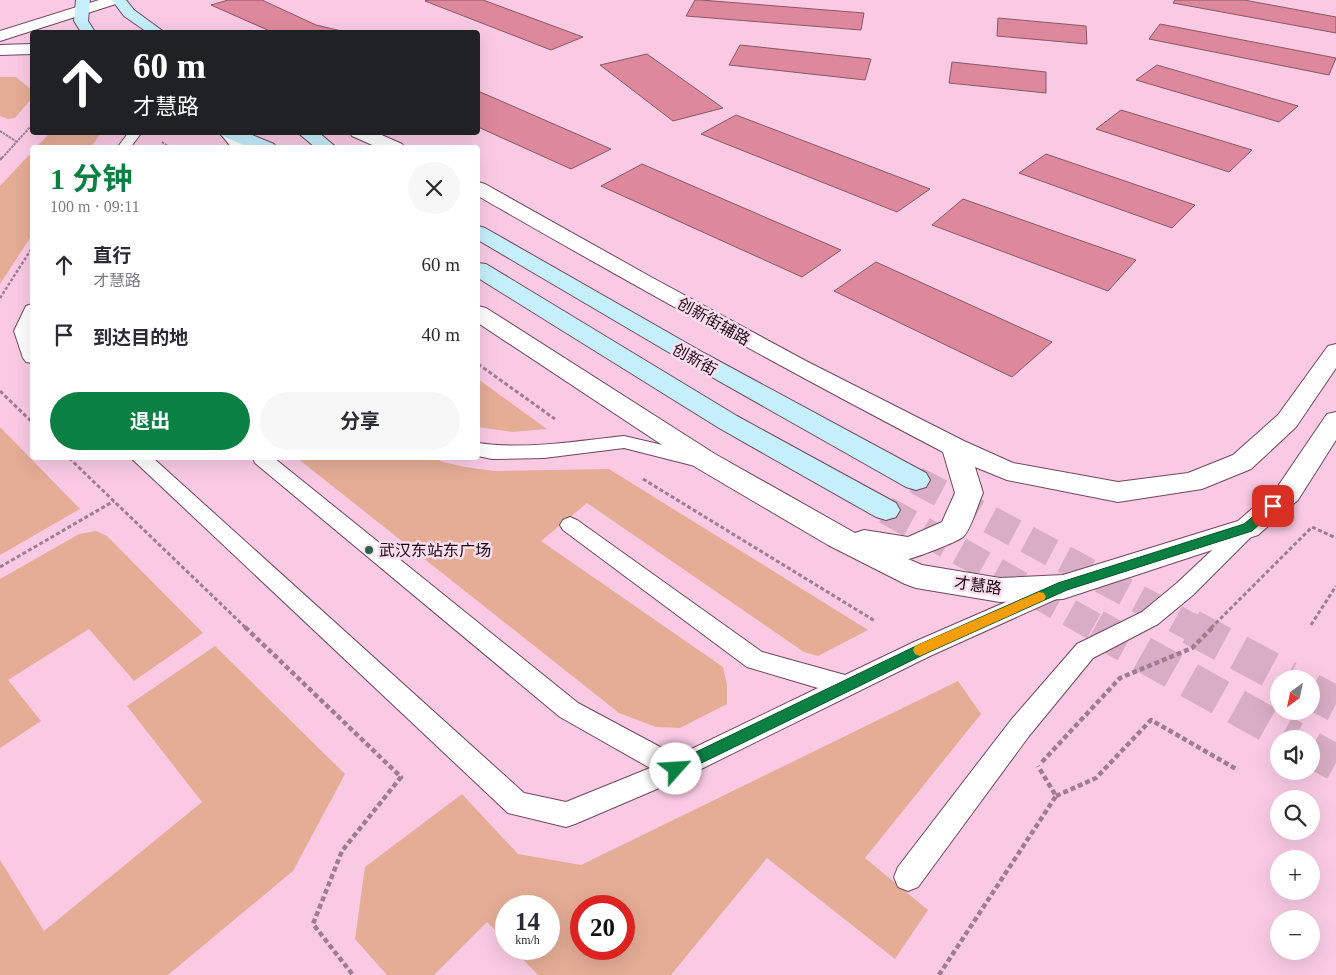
<!DOCTYPE html>
<html lang="zh">
<head>
<meta charset="utf-8">
<style>
  body { margin:0; font-family:"Times New Roman","Noto Sans SC",serif; background:#f7f7f7; color:#2b2b33; height:100vh; display:flex; flex-direction:column; font-size:19px; white-space:nowrap }
  * { box-sizing:border-box; margin:0 }
  p { font-size:16px; color:#7c7c81 }
  .icon { flex:none; width:28px; height:28px; fill:none; stroke:currentColor; stroke-width:2; stroke-linecap:round; stroke-linejoin:round }
  .map { position:relative; flex:1; overflow:hidden }
  .sheet { position:absolute; left:30px; top:145px; width:450px; height:315px; display:flex; flex-direction:column; background:#fff; border-radius:5px; box-shadow:0 5px 20px #0002 }
  .sheet>* { flex:none }
  .banner { position:absolute; left:30px; top:30px; width:450px; height:105px; border-radius:5px; box-shadow:0 5px 20px #0002; background:#202124; color:#fff; overflow:hidden }
  .needle { width:32px; rotate:213deg }
  .controls { position:absolute; left:1270px; top:670px; display:grid; gap:10px }
  .controls a { display:grid; place-items:center; width:50px; height:50px; border-radius:50%; background:#fff; box-shadow:0 5px 20px #0002; font-size:25px }
  .speed { position:absolute; left:495px; top:895px; display:flex; gap:10px; font-size:25px; font-weight:700; text-align:center }
  .speed>* { display:grid; place-content:center; width:65px; height:65px; border-radius:50%; background:#fff; box-shadow:0 5px 20px #0002; line-height:1 }
  .speed small { font-size:12px; font-weight:400 }
  .speed .limit { border:8px solid #d22; background:#fff; color:#111 }
  .pin { position:absolute; display:grid; place-items:center; width:42px; height:42px; color:#fff; margin:-21px; border-radius:10px; box-shadow:0 2px 8px #0006 }
  .me { position:absolute; width:55px; margin:-28px; rotate:64deg; stroke-linejoin:round; filter:drop-shadow(0 0 4px #0008) }
  .turn { display:flex; align-items:center; gap:18px; height:105px; padding:0 20px; font-size:22px }
  .turn .icon { width:65px; height:65px; stroke-width:2.5 }
  .turn b { display:block; font-size:35px; line-height:42px }
  .round { display:grid; place-items:center; flex:none; width:52px; height:52px; border-radius:26px; background:#f7f7f7 }
  .headline { display:flex; align-items:center; justify-content:space-between; height:85px; padding:0 20px }
  h1 { font-size:30px; font-weight:700; line-height:38px; color:#0b8043 }
  .button { display:flex; gap:10px; margin-top:auto; padding:10px 20px }
  .button a { flex:1; height:58px; border-radius:30px; background:#0b8043; color:#fff; font-size:20px; font-weight:700; line-height:58px; text-align:center }
  .button a+a { background:#f7f7f7; color:#2b2b33 }
  ul { padding:0; list-style:none }
  li { display:flex; align-items:center; gap:15px; height:70px; padding:0 20px }
  li div { flex:1 }
  li b { display:block; font-size:19px }
  li em { font-style:normal }
  .map>svg:first-child { display:block }
</style>
</head>
<body>
<div class="map">
<svg width="1336" height="975" viewBox="0 0 1336 975">
  <rect width="100%" height="100%" fill="#facae5"/>
  <!-- green -->
  <path fill="#e5ad96" fill-rule="evenodd" d="M0,77H16L32,90V98L15,118L8,119L0,116Z
    M50,133V132L101,133L91,147H36Z
    M32,152V235L0,284V186Z
    M478,379L547,429L512,432L478,427Z
    M0,427L80,509L0,555Z
    M297,458H435L443,462L465,467L494,471L609,469L868,630L818,656L804,652L587,503L541,541L723,667L727,685V704L680,728L656,727L619,713Z
    M96,531L107,536L203,633L134,681L89,629L8,680L41,721L0,748V579L79,534Z
    M215,646L345,774L293,871L168,975H0V860L44,931L202,802L127,706Z
    M958,681L981,714L865,858L928,910L895,959L767,858L671,975H538L513,949H549V906H506V941L487,922L434,975H387L355,939L365,867L462,794L518,854L581,865ZM581,906H624V949H581Z"/>
  <!-- building -->
  <path fill="#dd889d" stroke="#885864" d="M228,0H262L316,25L346,32H272L211,5Z
    M428,0H483L583,37L551,50L425,1Z
    M695,0H701L864,13L861,30L686,16Z
    M1175,0H1244L1336,17V33L1173,3Z
    M998,18L1086,26L1087,44L997,36Z
    M1160,24L1336,58L1329,75L1149,39Z
    M740,45L871,59L865,80L729,65Z
    M647,54L723,108L673,121L600,65Z
    M952,62L1046,72V93L949,83Z
    M1157,65L1298,106L1279,122L1136,80Z
    M478,91L611,149L571,169L478,127Z
    M1121,110L1252,150L1229,172L1096,129Z
    M736,115L930,189L897,212L701,134Z
    M1046,154L1195,205L1172,228L1019,173Z
    M642,164L841,250L802,277L601,186Z
    M963,199L1136,260L1108,291L932,225Z
    M876,262L1052,342L1012,377L834,291Z"/>
  <g fill="none" stroke-linecap="round" stroke-linejoin="round">
    <!-- secondary-tunnel-far1 -->
    <path stroke="#d8adc5" stroke-width="28" stroke-dasharray="28 14" stroke-linecap="butt" d="M916,480L1193,628
      M886,510L1097,628"/>
    <!-- secondary-tunnel -->
    <path stroke="#d8adc5" stroke-width="36" stroke-dasharray="36 18" stroke-linecap="butt" d="M1095,627L1294,739
      M1191,627L1288,679
      M1311,691L1336,704
      M1311,749L1336,763"/>
    <defs>
      <path id="service" d="M129,132H142L130,148H117Z
        M32,304V326L30,331L32,336V363L26,362L23,358L14,331L26,306Z
        M624,436L710,456L713,461L710,466L703,468L624,448L544,458L492,459L478,456V443C526,450 576,441 624,436Z
        M131,458H153L524,793L566,802L650,768L560,717L255,463L253,458H274L578,703L677,756L818,688L747,667L563,530L560,525L563,520L570,517L577,520L762,652L845,675L914,642L1047,584L1055,581L1063,584L1066,590L1063,596L930,656L685,777L575,824L566,827L508,813Z
        M1248,520L1255,523L1258,528L1255,533L1193,595L1158,624L1093,658L1029,736L918,887L908,891L898,887L894,877L898,867L1011,720L1077,644L1142,612L1177,583L1241,523Z"/>
      <path id="tertiary" d="M99,0H121L119,3L0,41V31Z
        M32,44V54L0,55V45Z
        M219,132H238L251,148H232Z
        M349,132H375L402,144L405,148H379L352,136Z
        M478,182L485,184L651,277L806,361L964,441L1013,463L1118,482L1188,473L1233,455L1278,415L1328,346L1336,344V368L1296,427L1251,469L1202,489L1118,502L1007,480L975,467L983,493C978,503 971,530 963,537C957,542 915,558 908,559L922,565L1000,578L1063,575L1238,521L1278,486L1327,414L1336,412V440L1298,500L1258,535L1063,599L1000,602L916,588L905,584L828,545L697,468L478,323V306L486,308L715,454L855,533L864,530L908,537L942,522L955,493L943,452C786,370 631,284 478,196Z"/>
      <path id="secondary" d="M76,0H90L88,21L95,32H81L74,21Z
        M112,0H126L134,10L164,32H147L124,16Z
        M219,132H245L274,144L277,148H251L222,136Z
        M297,132H318L337,148H316Z
        M478,226L485,228L704,353L926,473L930,480L926,487L916,490L906,487L687,363L478,240Z
        M478,263L486,264L737,416L896,503L900,510L896,517L886,520L876,517L719,428L478,278Z"/>
    </defs>
    <!-- service casing -->
    <use href="#service" stroke="#6f475e" stroke-width="2"/>
    <!-- tertiary casing -->
    <use href="#tertiary" stroke="#6f475e" stroke-width="2"/>
    <!-- secondary casing -->
    <use href="#secondary" stroke="#6f475e" stroke-width="2"/>
    <!-- path-far3 -->
    <path stroke="#a07c91" stroke-width="2" stroke-dasharray="2.5 1" stroke-linecap="butt" d="M0,131L17,142
      M162,142L170,148
      M2,158L32,125"/>
    <!-- path-far2 -->
    <path stroke="#a07c91" stroke-width="2.5" stroke-dasharray="3 2" stroke-linecap="butt" d="M0,160L3,156
      M0,298L32,248"/>
    <!-- path-far1 -->
    <path stroke="#a07c91" stroke-width="3" stroke-dasharray="4 2.5" stroke-linecap="butt" d="M478,364L555,419
      M0,391L32,422
      M69,458L246,628
      M643,479L875,621
      M0,567L114,501
      M1311,625L1336,586
      M1211,628L1312,527L1336,538"/>
    <!-- path -->
    <path stroke="#a07c91" stroke-width="4.5" stroke-dasharray="5 3" stroke-linecap="butt" d="M245,627L401,777L342,851L313,924L353,975
      M1042,762L1120,678L1192,648L1213,627
      M1056,796L1096,778L1151,720L1238,770
      M939,975L1056,796L1038,766"/>
    <!-- service -->
    <use href="#service" fill="#fff" fill-rule="evenodd"/>
    <!-- tertiary -->
    <use href="#tertiary" fill="#fff" fill-rule="evenodd"/>
    <!-- secondary -->
    <use href="#secondary" fill="#c6effc" fill-rule="evenodd"/>
  </g>
  <!-- route -->
  <path fill="#0b8043" stroke="#07532c" d="M1273,502L1279,506L1277,509L1252,531L1067,590L927,653L681,773L676,775L671,773L669,769L671,764L918,645L1058,583L1244,524L1269,503Z"/>
  <!-- slow -->
  <path fill="#f59e0b" d="M1039,592L1044,593L1046,597L1044,600L924,654L920,656L915,654L913,650L915,646Z"/>
  <!-- markers -->
  <circle fill="#2b644d" stroke="#fbdeee" stroke-width="2" cx="369" cy="550" r="5"/>
  <g text-anchor="middle" stroke-width="5" stroke-linejoin="round" paint-order="stroke">
    <!-- street labels -->
    <g font-size="16" fill="#180812" stroke="#fbdeee">
      <text transform="translate(714 321) rotate(29)" y="6">创新街辅路</text>
      <text transform="translate(695 359) rotate(29)" y="6">创新街</text>
      <text transform="translate(978 585) rotate(8)" y="6">才慧路</text>
    </g>
    <!-- poi labels -->
    <g font-size="16" fill="#180812" stroke="#fbdeee" text-anchor="start">
      <text x="379" y="556">武汉东站东广场</text>
    </g>
  </g>
</svg>
<div class="controls">
<a><svg class="needle" viewBox="-14 -14 28 28"><path d="M0-13l5 13h-10z" fill="#e53935"/><path d="M0 13l5-13h-10z" fill="#7c7c81"/></svg></a>
<a><svg class="icon" aria-label="sound" viewBox="0 0 24 24"><path d="M4 9h4l5-4v14l-5-4H4zM17 9q2 3 0 6"/></svg></a>
<a><svg class="icon" aria-label="search" viewBox="0 0 24 24"><circle cx="10" cy="10" r="6"/><path d="M15 15l6 6"/></svg></a>
<a>+</a>
<a>−</a>
</div>
<div class="speed"><div>14<small>km/h</small></div><div class="limit">20</div></div>
<div class="pin" style="left:1273px;top:506px;background:#d93025"><svg class="icon" aria-label="arrive" viewBox="0 0 24 24"><path d="M6 21V4h12l-3 4 3 4H6"/></svg></div>
<svg class="me" style="left:676px;top:769px" viewBox="-20 -20 40 40"><circle r="19" fill="#fff"/><path d="M0-13L10 11 0 6-10 11z" fill="#0b8043"/></svg>
<div class="banner">
<div class="turn"><svg class="icon" aria-label="ahead" viewBox="0 0 24 24"><path d="M12 20V5M6 11l6-6 6 6"/></svg><div><b>60 m</b>才慧路</div></div>
</div>
<section class="sheet">
<div class="headline"><div><h1>1 分钟</h1><p>100 m · 09:11</p></div><a class="round"><svg class="icon" aria-label="close" viewBox="0 0 24 24"><path d="M6 6l12 12M18 6L6 18"/></svg></a></div>
<ul>
<li><svg class="icon" aria-label="ahead" viewBox="0 0 24 24"><path d="M12 20V5M6 11l6-6 6 6"/></svg><div><b>直行</b><p>才慧路</p></div><em>60 m</em></li>
<li><svg class="icon" aria-label="arrive" viewBox="0 0 24 24"><path d="M6 21V4h12l-3 4 3 4H6"/></svg><div><b>到达目的地</b></div><em>40 m</em></li>
</ul>
<div class="button"><a>退出</a><a>分享</a></div>
</section>
</div>
</body>
</html>
